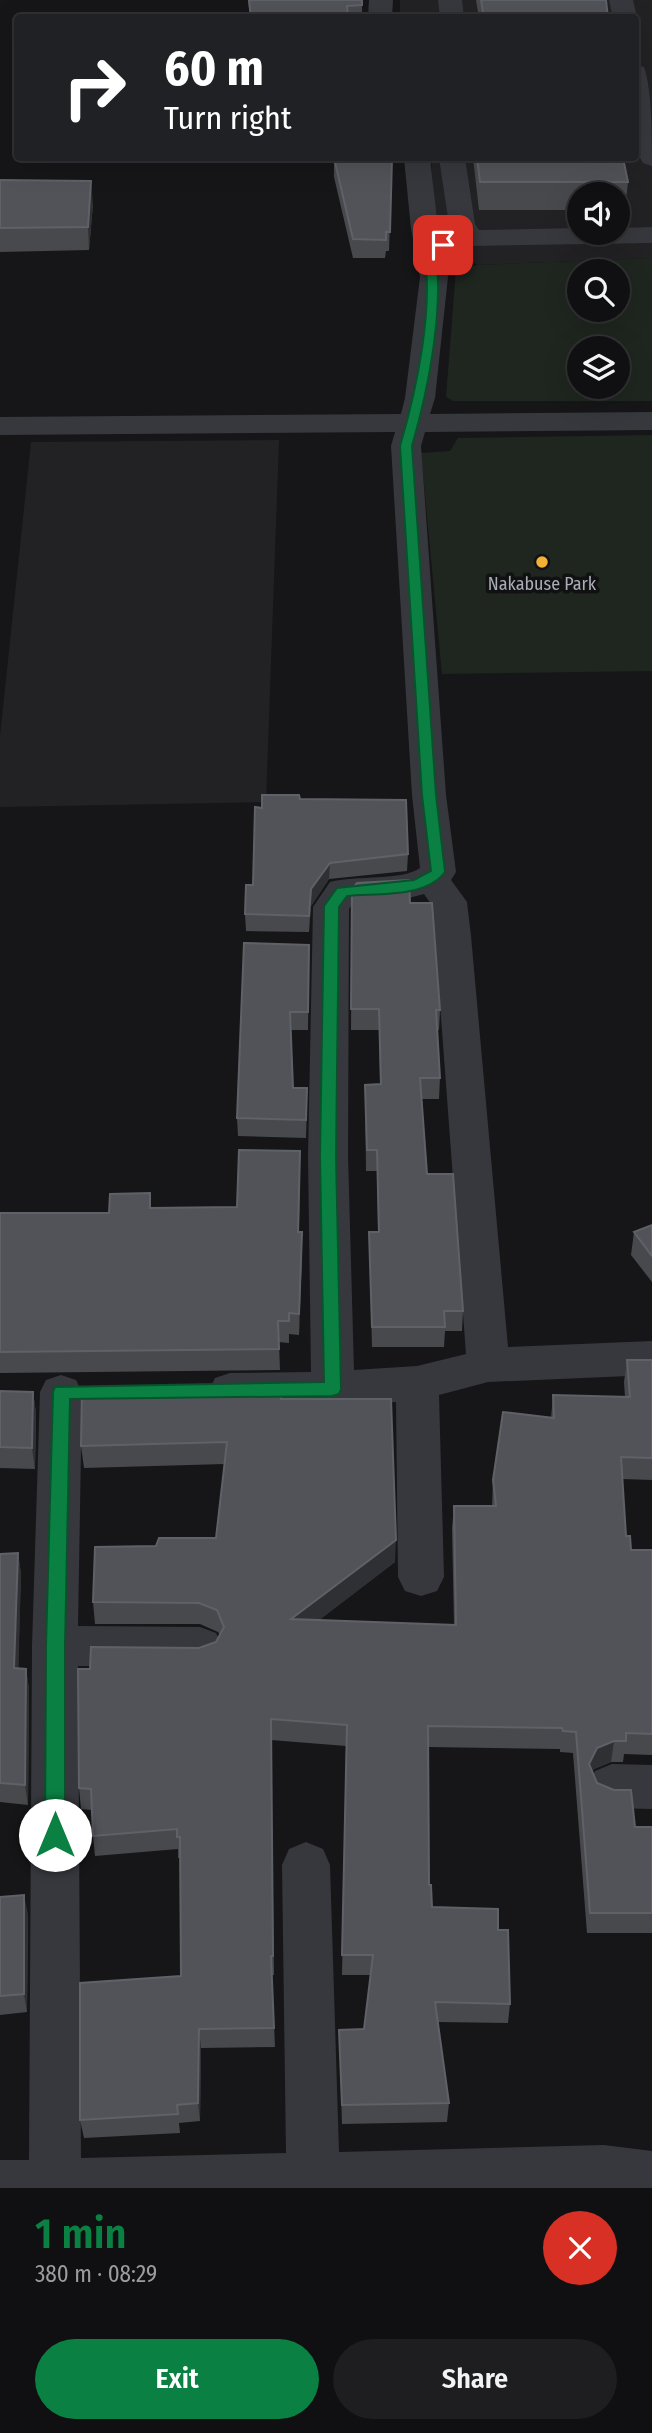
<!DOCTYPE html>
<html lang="en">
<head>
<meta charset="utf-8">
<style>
  body { margin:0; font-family:"Fira Sans Condensed",sans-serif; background:#1e1e20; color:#f1f3f6; height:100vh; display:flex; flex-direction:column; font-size:26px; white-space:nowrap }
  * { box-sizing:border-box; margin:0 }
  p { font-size:23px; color:#9c9d9f }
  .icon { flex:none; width:38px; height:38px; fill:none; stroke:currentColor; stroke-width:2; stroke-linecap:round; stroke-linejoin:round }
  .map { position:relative; height:2188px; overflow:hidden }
  .details { display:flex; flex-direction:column; background:#101012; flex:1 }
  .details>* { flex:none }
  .banner { position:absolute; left:14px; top:14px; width:625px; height:147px; border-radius:7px; box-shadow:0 7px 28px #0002,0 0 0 2px #303032; background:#202124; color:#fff; overflow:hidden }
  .fabs { position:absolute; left:567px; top:182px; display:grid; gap:14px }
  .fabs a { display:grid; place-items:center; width:63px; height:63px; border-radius:50%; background:#101012; box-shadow:0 7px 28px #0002,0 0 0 2px #303032; font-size:35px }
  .pin { position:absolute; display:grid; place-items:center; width:60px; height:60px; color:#fff; margin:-30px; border-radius:14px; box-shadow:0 4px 10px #0006 }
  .me { position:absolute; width:77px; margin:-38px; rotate:0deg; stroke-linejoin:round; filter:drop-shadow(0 0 5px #0008) }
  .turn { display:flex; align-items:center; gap:24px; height:147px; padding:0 35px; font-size:32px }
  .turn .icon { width:91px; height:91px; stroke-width:2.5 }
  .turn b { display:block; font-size:49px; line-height:60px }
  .round { display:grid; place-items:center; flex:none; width:74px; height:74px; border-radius:37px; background:#1e1e20 }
  .overview { display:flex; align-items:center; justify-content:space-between; height:119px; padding:0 35px }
  h1 { font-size:42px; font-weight:600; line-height:52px; color:#0b8043 }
  .primary-button { display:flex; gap:14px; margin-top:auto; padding:14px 35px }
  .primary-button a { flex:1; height:80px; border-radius:42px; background:#0b8043; color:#fff; font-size:28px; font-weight:600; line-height:80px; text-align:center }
  .primary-button a+a { background:#1e1e20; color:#f1f3f6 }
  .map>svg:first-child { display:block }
</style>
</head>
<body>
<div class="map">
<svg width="652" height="2188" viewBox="0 0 652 2188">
  <rect width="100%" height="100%" fill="#161618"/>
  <!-- built -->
  <path fill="#222225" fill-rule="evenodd" d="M400,0H652V258L477,265L435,219L431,158H635V18L400,17ZM579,194H618V233H579Z
    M279,440L266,802L0,807V736L31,442Z"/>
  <!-- green -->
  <path fill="#1e261f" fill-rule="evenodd" d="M652,258V401H453L446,397L456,269L477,265ZM579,271H618V310H579ZM579,348H618V387H579Z
    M652,435V671L442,674L421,453L450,451L458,438Z"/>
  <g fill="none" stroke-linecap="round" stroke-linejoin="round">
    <!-- minor -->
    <path fill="#37383d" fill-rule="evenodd" d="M369,0H393L392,18H368Z
      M438,0H462L464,18H440Z
      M609,0H633L637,18L635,20V18H613Z
      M635,65L644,67C652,88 652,140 652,166L643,163C629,143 635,90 635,65Z
      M404,158H430L439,237L454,234L449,224L439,158H465L475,224L479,230L579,228V233H618V228L652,227V243L470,246L442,253L448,277L435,398L430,414L652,412V430L425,432L421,446L446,795L456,872L451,880L467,902L471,936L508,1347L652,1341V1375L488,1382L439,1395L444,1577L437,1591L421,1596L405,1591L398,1577L396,1402L333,1406L230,1407L215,1402L209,1390L215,1378L230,1373L311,1372L308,1156L313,907L330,882C356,875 402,881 420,868L412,795L391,446L395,432L0,435V417L401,414L405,398L420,277L411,229ZM424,894L431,904L435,936L466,1354L417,1366L354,1370L348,1156L349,909L355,901L405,899Z
      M61,1375L76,1380L82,1392L78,1626L200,1627L216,1633L223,1647L216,1661L200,1667L78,1666L81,2158L286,2153L282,1865L289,1849L306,1842L323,1849L330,1865L339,2152L604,2145L652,2151V2188H0V2160H29L32,1646L40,1392L46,1380Z
      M612,1764L652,1765V1809L612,1808L595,1801L588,1786L595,1771Z"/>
  </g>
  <!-- wall -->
  <path fill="#47494d" d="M248,0H362V18H250Z
    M476,0H606L608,18H479Z
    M334,158H392L389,251H386L385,258H353L334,177Z
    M473,158H623L628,182L625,209H618V194H579V210H479Z
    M0,180L93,204L89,250L0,252Z
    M300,799L408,854L407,871L329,879L311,906L309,932L246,931L245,914L253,885L262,808Z
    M352,889L410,903L440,1010L439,1030H437L440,1078L439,1099H422L427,1174L463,1311L462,1331H445L444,1347H372L369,1232H378L377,1171H366L365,1085L380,1084L379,1030H351Z
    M309,945L308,1030H291L293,1088L307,1105L306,1138L238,1136L237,1118Z
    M300,1172L299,1232H302V1254L299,1335L289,1334V1343L279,1342L280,1370L0,1373V1213H109L150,1193L151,1208L237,1207Z
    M652,1225V1282L631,1255L634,1232Z
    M627,1360H652V1480L622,1479L626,1536L631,1550H652V1755L624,1754L623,1762H611L594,1769L592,1772L597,1783L635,1827H652V1933H587L573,1753L560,1752V1749L428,1747L429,1885L432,1907L498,1930L510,2004L508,2023L438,2022L449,2103L447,2122L342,2124L339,2030L364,2029L371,1975H342L346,1746L271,1740L274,1975H272L275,2047L201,2048L200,2121L179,2123L180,2133L84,2138L80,2120L181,1976L180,1858H178V1849L95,1856L93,1836L92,1810L81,1809L79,1788L90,1669L199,1648L216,1642L220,1635L218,1632L200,1624H95L93,1602L156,1546L216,1538L225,1464L84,1468L81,1446L281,1399L395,1562L319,1620L454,1625L452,1528L454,1506H492L493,1480L551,1418L553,1395L625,1397L624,1382Z
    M0,1391L33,1392L36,1413L35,1469L0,1468Z
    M18,1553L21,1574L18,1668L26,1669L29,1689L28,1805L0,1802V1554Z
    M0,1897L28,1914L27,2012L0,2015Z"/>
  <!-- shaded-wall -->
  <path fill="#2f3033" d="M91,181L93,204L89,250L88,227Z
    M330,863L329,879L311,906L309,932L311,889Z
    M300,1151V1172L298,1254V1232Z
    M302,1232V1254L299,1335V1314Z
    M33,1392L36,1413L35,1469L32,1448Z
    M396,1540L395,1562L292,1641L291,1619Z
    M18,1553L21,1574L18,1689L14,1668Z
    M26,1669L29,1689L28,1805L25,1785Z
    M614,1741L611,1762L594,1769L586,1785L589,1764L597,1748Z
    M24,1895L28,1914L27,2012L24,1994Z
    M199,2029L201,2048L200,2121L198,2103Z"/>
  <!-- building -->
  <path fill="#525359" stroke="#5f6168" stroke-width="2" d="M249,0H362V5L347,6L348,18H251Z
    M481,0H606L608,18H484Z
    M334,158H392L390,232H386V240L353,239Z
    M477,158H623L628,182H480Z
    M0,180L91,181L88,227L0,228Z
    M262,795H299L300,799L406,800L408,854L330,863L311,889L309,916L245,914L246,885H253L255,807L262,808Z
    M409,880L410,903H432L433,916L440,1010H436L440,1078H420L427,1174H453L463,1311H444L445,1327H372L369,1232H379L377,1150H367L365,1085L381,1084L379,1009H351L352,889L357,883Z
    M244,943L309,945L308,1012H290L293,1088H307L306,1120L237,1118Z
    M239,1150L300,1151L298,1232H302L299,1314L289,1313V1321H278L279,1349L0,1352V1213H109L110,1194L150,1193V1208L237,1207Z
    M652,1225V1256L634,1232Z
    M627,1360H652V1458L621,1457L626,1536H630L631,1550H652V1734L626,1733V1741H614L597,1748L589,1764L597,1783L614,1790H631L635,1827H652V1913H590L576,1732L563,1731L562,1728L428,1726L429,1885H431L432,1907L498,1909V1930H508L510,2004L435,2002L449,2103L342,2105L339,2030L364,2029L373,1955H342L347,1725L271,1719L273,1956H271L274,2028L199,2029L198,2103L177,2105L178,2114L80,2120V1983L181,1976L180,1837H177V1829L93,1836L91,1789L79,1788L78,1669H90L91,1647L199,1648L216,1642L224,1627L217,1610L199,1603L93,1602L95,1547L156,1546L159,1538H216L227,1442L81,1446L82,1389L281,1387V1399H391L396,1540L291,1619L456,1625L454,1506H496L493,1480L503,1412L554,1418L553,1395L630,1397Z
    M0,1391L33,1392L32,1448L0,1447Z
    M18,1553L14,1668L26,1669L25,1785L0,1783V1554Z
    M24,1895V1994L0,1996V1897Z"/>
  <!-- route -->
  <path fill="#0b8043" stroke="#07532c" stroke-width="2" d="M443,241L447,242V247L435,250C445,307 428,391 412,446L436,795L445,872C426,898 377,893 347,896L339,907L336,1156L341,1389L339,1394L332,1396L70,1399L65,1646V1835L62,1842L55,1844L48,1842L45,1835L46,1646L53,1392L55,1387L324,1382L320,1156L324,906L337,888L414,880L431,871L422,795L400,446C417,388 434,308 424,248Z"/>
  <!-- markers -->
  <circle fill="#f2b134" stroke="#111113" stroke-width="2.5" cx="542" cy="562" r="7"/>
  <g text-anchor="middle" stroke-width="7" stroke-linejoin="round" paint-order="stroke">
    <!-- poi labels -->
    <g font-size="18" fill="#a8adb8" stroke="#111113">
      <text x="542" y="590">Nakabuse Park</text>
    </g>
  </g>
</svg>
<div class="fabs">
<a><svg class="icon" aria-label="sound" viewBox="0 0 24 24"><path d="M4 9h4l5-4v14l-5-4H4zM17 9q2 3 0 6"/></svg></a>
<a><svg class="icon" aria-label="search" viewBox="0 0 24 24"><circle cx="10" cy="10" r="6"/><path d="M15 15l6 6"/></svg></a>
<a><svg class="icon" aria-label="layers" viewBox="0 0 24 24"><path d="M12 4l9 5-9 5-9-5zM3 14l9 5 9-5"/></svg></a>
</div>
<div class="pin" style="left:443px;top:245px;background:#d93025"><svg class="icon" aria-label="arrive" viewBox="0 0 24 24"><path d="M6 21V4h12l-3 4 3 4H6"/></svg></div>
<svg class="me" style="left:55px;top:1835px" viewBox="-20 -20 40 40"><circle r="19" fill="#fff"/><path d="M0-13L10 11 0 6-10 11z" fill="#0b8043"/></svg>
<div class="banner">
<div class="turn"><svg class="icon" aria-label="right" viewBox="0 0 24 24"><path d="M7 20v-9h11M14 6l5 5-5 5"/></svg><div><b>60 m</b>Turn right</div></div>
</div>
</div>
<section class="details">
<div class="overview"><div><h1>1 min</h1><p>380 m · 08:29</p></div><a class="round" style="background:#d93025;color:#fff"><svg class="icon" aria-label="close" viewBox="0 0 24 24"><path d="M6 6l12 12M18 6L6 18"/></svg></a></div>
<div class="primary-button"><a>Exit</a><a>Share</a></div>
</section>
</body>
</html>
